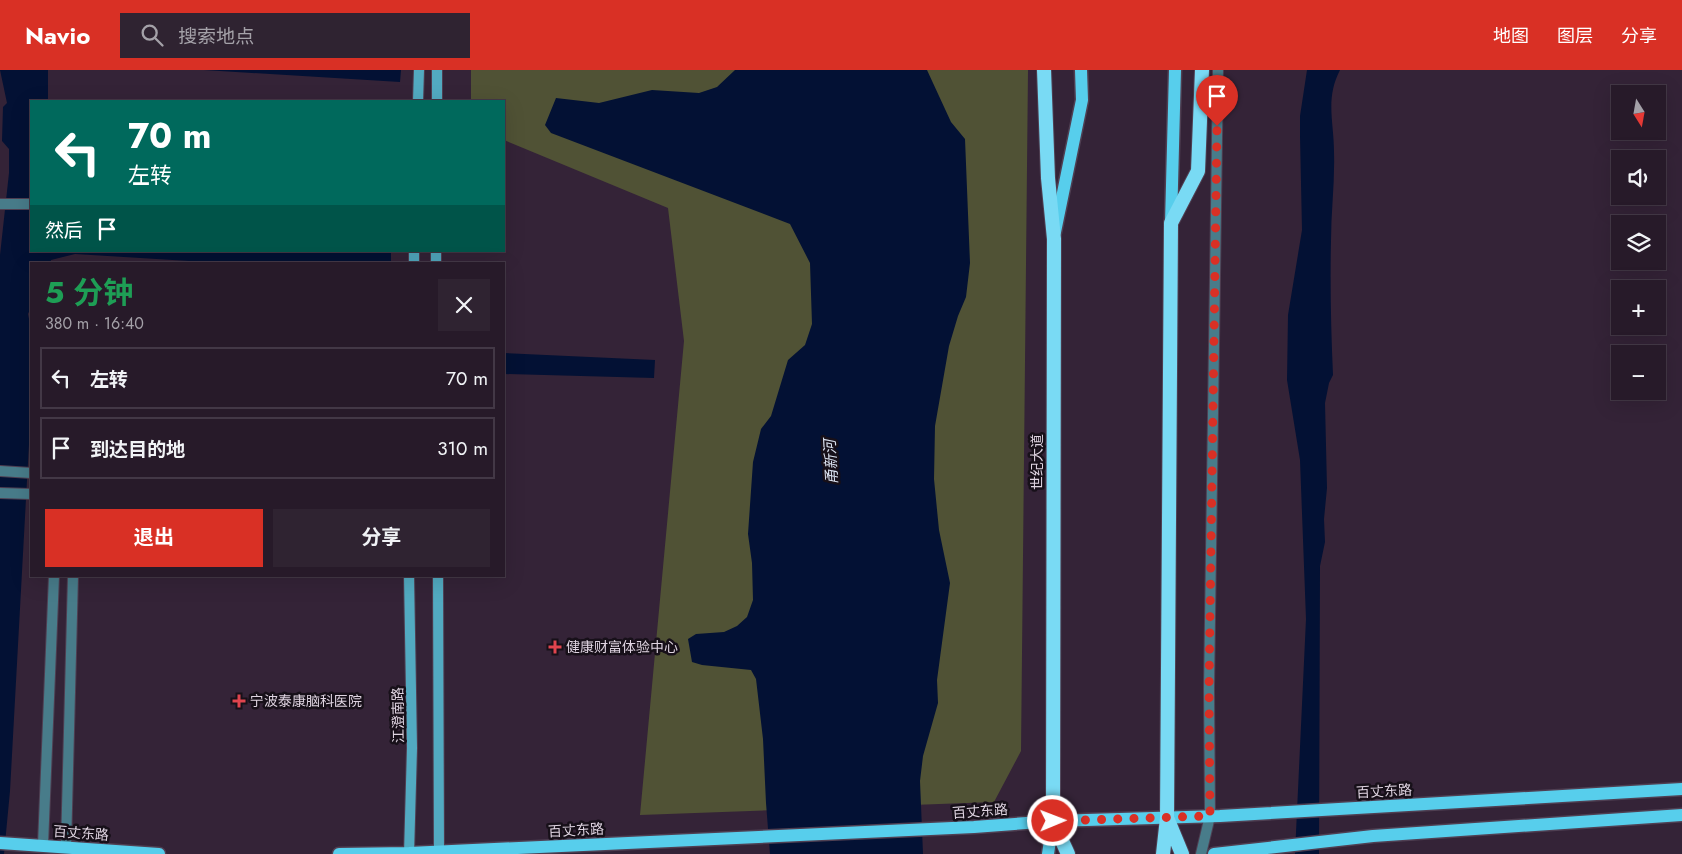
<!DOCTYPE html>
<html lang="zh">
<head>
<meta charset="utf-8">
<style>
  body { margin:0; font-family:Jost,"Noto Sans SC",sans-serif; background:#2f2331; color:#f1f3f6; height:100vh; display:flex; flex-direction:column; font-size:19px; white-space:nowrap }
  * { box-sizing:border-box; margin:0 }
  p { font-size:16px; color:#a4a1a8 }
  .icon { flex:none; width:28px; height:28px; fill:none; stroke:currentColor; stroke-width:2; stroke-linecap:round; stroke-linejoin:round }
  .map { position:relative; flex:1; overflow:hidden }
  .side { position:absolute; left:30px; top:192px; width:475px; height:315px; display:flex; flex-direction:column; background:#271a29; border-radius:0px; box-shadow:0 5px 20px #0002,0 0 0 1px #433846 }
  .side>* { flex:none }
  .hud { position:absolute; left:30px; top:30px; width:475px; height:152px; border-radius:0px; box-shadow:0 5px 20px #0002,0 0 0 1px #433846; background:#00695c; color:#fff; overflow:hidden }
  .needle { width:32px; rotate:169deg }
  .controls { position:absolute; left:1611px; top:15px; display:grid; gap:10px }
  .controls a { display:grid; place-items:center; width:55px; height:55px; border-radius:0px; background:#271a29; box-shadow:0 5px 20px #0002,0 0 0 1px #433846; font-size:25px }
  .pin { position:absolute; display:grid; place-items:center; width:42px; height:42px; color:#fff; margin:-51px -21px; border-radius:50% 50% 50% 0; rotate:-45deg; box-shadow:0 0 5px #0007 }
  .pin .icon { rotate:45deg }
  .me { position:absolute; width:55px; margin:-28px; rotate:89deg; stroke-linejoin:round; filter:drop-shadow(0 0 4px #0008) }
  .turn { display:flex; align-items:center; gap:18px; height:105px; padding:0 15px; font-size:22px }
  .turn .icon { width:65px; height:65px; stroke-width:2.5 }
  .turn b { display:block; font-size:35px; line-height:42px }
  .then { display:flex; align-items:center; height:48px; padding:0 15px; background:#0003; gap:10px; font-size:19px }
  .round { display:grid; place-items:center; flex:none; width:52px; height:52px; border-radius:0px; background:#2f2331 }
  .headline { display:flex; align-items:center; justify-content:space-between; height:85px; padding:0 15px }
  h1 { font-size:30px; font-weight:700; line-height:38px; color:#1e9e55 }
  .action { display:flex; gap:10px; margin-top:auto; padding:10px 15px }
  .action a { flex:1; height:58px; border-radius:0px; background:#d93025; color:#fff; font-size:20px; font-weight:700; line-height:58px; text-align:center }
  .action a+a { background:#2f2331; color:#f1f3f6 }
  ul { padding:0; list-style:none }
  li { display:flex; align-items:center; gap:15px; height:62px; margin:0 10px 8px; padding:0 5px; border:2px solid #433846; border-radius:0px }
  li div { flex:1 }
  li b { display:block; font-size:19px }
  li em { font-style:normal }
  header { display:flex; align-items:center; gap:30px; box-sizing:border-box; height:70px; padding:0 25px; background:#d93025; color:#fff }
  header strong { font-size:24px }
  nav { display:flex; gap:28px; margin-inline-start:auto; font-size:18px }
  .search { width:350px; height:45px; background:#2f2331; display:flex; align-items:center; gap:12px; box-sizing:border-box; padding:0 18px; border-radius:0px; color:#a4a1a8; font-size:19px }
  .map>svg:first-child { display:block }
</style>
</head>
<body>
<header>
<strong>Navio</strong>
<div class="search"><svg class="icon" aria-label="search" viewBox="0 0 24 24"><circle cx="10" cy="10" r="6"/><path d="M15 15l6 6"/></svg>搜索地点</div>
<nav><a>地图</a><a>图层</a><a>分享</a></nav>
</header>
<div class="map">
<svg width="1682" height="784" viewBox="0 0 1682 784">
  <rect width="100%" height="100%" fill="#342337"/>
  <!-- green -->
  <path fill="#505235" d="M471,0H1028L1021,681L994,732L640,745L684,271L668,138L504,70V31H471Z"/>
  <!-- water -->
  <path fill="#031134" d="M0,0H48V31H31V181H391V194H238L75,184L51,190L50,194H31V237L28,244L31,259V365L29,374L10,721L4,784H0V185L9,103V79L2,71L3,37L7,33Z
    M204,0H401L400,12Z
    M735,0H927L951,52L965,69L970,193L966,227L958,246L949,276L935,356L934,409L939,460L950,513L937,610L938,633L923,686L920,711L923,784H770L766,733L763,669L756,609L751,600L702,595L692,592L688,569L696,564L724,562L737,556L747,547L753,530L752,493L748,464L753,392L761,359L771,346L788,290L805,275L812,254L810,193L790,154L551,63L545,55L556,28L599,33L652,20L699,23L717,17Z
    M1307,0H1340C1325,29 1334,52 1334,82C1335,112 1331,141 1331,171C1330,215 1331,260 1333,305L1329,313L1325,333L1327,418L1324,449L1325,472L1320,496L1319,784H1295L1306,549L1300,390L1287,310L1288,245L1302,160L1300,66V46Z
    M504,283L655,290L654,308L504,304Z"/>
  <g fill="none" stroke-linecap="round" stroke-linejoin="round">
    <defs>
      <path id="minor" d="M0,134H31
        M43,775L54,506
        M66,777L73,506"/>
      <path id="tertiary" d="M0,401L31,403
        M0,423L31,424
        M1201,784L1210,746L1209,619L1218,0"/>
      <path id="secondary" d="M418,31L419,0
        M437,31V0
        M436,181V194
        M414,194V181
        M409,506L412,678L409,784
        M438,506L439,784"/>
      <path id="primary" d="M1171,153L1175,0
        M1055,162L1082,30L1081,0
        M0,773L159,784
        M339,784L409,783L974,757L1053,751L1220,746L1682,719
        M1048,784L1053,751
        M1214,784L1373,766L1682,745"/>
      <path id="trunk" d="M1044,0L1048,108L1054,169L1053,751L1068,784
        M1168,750L1182,784
        M1163,784L1167,748L1171,153L1198,101L1202,0"/>
    </defs>
    <!-- minor casing -->
    <use href="#minor" stroke="#4f3f52" stroke-width="12"/>
    <!-- tertiary casing -->
    <use href="#tertiary" stroke="#4f3f52" stroke-width="12"/>
    <!-- secondary casing -->
    <use href="#secondary" stroke="#4f3f52" stroke-width="12"/>
    <!-- primary casing -->
    <use href="#primary" stroke="#4f3f52" stroke-width="15"/>
    <!-- trunk casing -->
    <use href="#trunk" stroke="#4f3f52" stroke-width="16"/>
    <!-- minor -->
    <use href="#minor" stroke="#487c8a" stroke-width="10"/>
    <!-- tertiary -->
    <use href="#tertiary" stroke="#487c8a" stroke-width="10"/>
    <!-- secondary -->
    <use href="#secondary" stroke="#52aac1" stroke-width="10"/>
    <!-- primary -->
    <use href="#primary" stroke="#57ceec" stroke-width="12"/>
    <!-- trunk -->
    <use href="#trunk" stroke="#79daf4" stroke-width="14"/>
  </g>
  <g fill="none" stroke-linecap="round" stroke-linejoin="round">
    <!-- route -->
    <path stroke="#d93025" stroke-width="9" stroke-dasharray="0 16.2" d="M1053,751L1210,746L1209,619L1217,56"/>
  </g>
  <!-- markers -->
  <g fill="#e0444e" stroke="#171019" stroke-width="2">
    <path d="M552.5 569.5h5v5h5v5h-5v5h-5v-5h-5v-5h5z"/>
    <path d="M236.5 623.5h5v5h5v5h-5v5h-5v-5h-5v-5h5z"/>
  </g>
  <g text-anchor="middle" stroke-width="5" stroke-linejoin="round" paint-order="stroke">
    <!-- street labels -->
    <g font-size="14" fill="#dfd4e1" stroke="#171019">
      <text transform="translate(1037 392) rotate(-90)" y="5">世纪大道</text>
      <text transform="translate(398 645) rotate(-91)" y="5">江澄南路</text>
      <text transform="translate(1384 721) rotate(-3)" y="5">百丈东路</text>
      <text transform="translate(980 741) rotate(-4)" y="5">百丈东路</text>
      <text transform="translate(576 760) rotate(-3)" y="5">百丈东路</text>
      <text transform="translate(81 763) rotate(4)" y="5">百丈东路</text>
    </g>
    <!-- poi labels -->
    <g font-size="14" fill="#dfd4e1" stroke="#171019" text-anchor="start">
      <text x="566" y="582">健康财富体验中心</text>
      <text x="250" y="636">宁波泰康脑科医院</text>
    </g>
    <!-- water labels -->
    <g font-size="15" font-style="italic" fill="#dde4f2" stroke="#171019">
      <text transform="translate(831 392) rotate(-93)" y="5">甬新河</text>
    </g>
  </g>
</svg>
<div class="controls">
<a><svg class="needle" viewBox="-14 -14 28 28"><path d="M0-13l5 13h-10z" fill="#e53935"/><path d="M0 13l5-13h-10z" fill="#a4a1a8"/></svg></a>
<a><svg class="icon" aria-label="sound" viewBox="0 0 24 24"><path d="M4 9h4l5-4v14l-5-4H4zM17 9q2 3 0 6"/></svg></a>
<a><svg class="icon" aria-label="layers" viewBox="0 0 24 24"><path d="M12 4l9 5-9 5-9-5zM3 14l9 5 9-5"/></svg></a>
<a>+</a>
<a>−</a>
</div>
<div class="pin" style="left:1217px;top:56px;background:#d93025"><svg class="icon" aria-label="arrive" viewBox="0 0 24 24"><path d="M6 21V4h12l-3 4 3 4H6"/></svg></div>
<svg class="me" style="left:1053px;top:751px" viewBox="-20 -20 40 40"><circle r="17" fill="#d93025" stroke="#fff" stroke-width="3"/><path d="M0-11L8 9 0 5-8 9z" fill="#fff"/></svg>
<div class="hud">
<div class="turn"><svg class="icon" aria-label="left" viewBox="0 0 24 24"><path d="M17 20v-9H6M10 6l-5 5 5 5"/></svg><div><b>70 m</b>左转</div></div>
<div class="then">然后<svg class="icon" aria-label="arrive" viewBox="0 0 24 24"><path d="M6 21V4h12l-3 4 3 4H6"/></svg></div>
</div>
<section class="side">
<div class="headline"><div><h1>5 分钟</h1><p>380 m · 16:40</p></div><a class="round"><svg class="icon" aria-label="close" viewBox="0 0 24 24"><path d="M6 6l12 12M18 6L6 18"/></svg></a></div>
<ul>
<li><svg class="icon" aria-label="left" viewBox="0 0 24 24"><path d="M17 20v-9H6M10 6l-5 5 5 5"/></svg><div><b>左转</b></div><em>70 m</em></li>
<li><svg class="icon" aria-label="arrive" viewBox="0 0 24 24"><path d="M6 21V4h12l-3 4 3 4H6"/></svg><div><b>到达目的地</b></div><em>310 m</em></li>
</ul>
<div class="action"><a>退出</a><a>分享</a></div>
</section>
</div>
</body>
</html>
